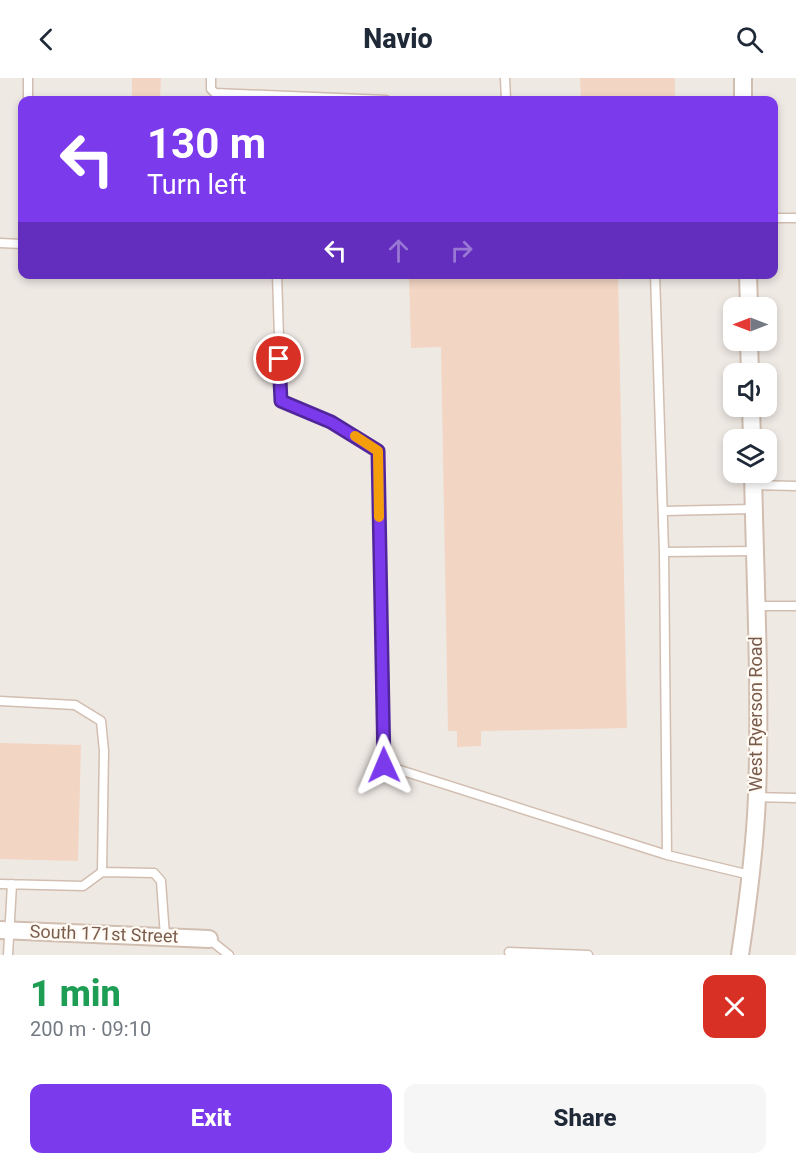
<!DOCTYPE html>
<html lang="en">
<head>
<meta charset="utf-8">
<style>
  body { margin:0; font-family:Roboto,sans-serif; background:#f6f6f7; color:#1f2937; height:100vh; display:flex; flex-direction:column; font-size:22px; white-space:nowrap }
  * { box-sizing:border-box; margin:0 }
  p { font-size:20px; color:#747a83 }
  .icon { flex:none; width:33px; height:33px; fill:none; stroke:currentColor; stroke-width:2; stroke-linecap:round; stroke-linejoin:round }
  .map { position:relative; height:877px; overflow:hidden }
  .details { display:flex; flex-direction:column; background:#fff; flex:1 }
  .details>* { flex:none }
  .top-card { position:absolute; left:18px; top:18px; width:760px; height:183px; border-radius:12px; box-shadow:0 3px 9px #0003; background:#7c3aed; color:#fff; overflow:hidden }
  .needle { width:39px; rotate:270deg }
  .fabs { position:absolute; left:723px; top:219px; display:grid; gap:12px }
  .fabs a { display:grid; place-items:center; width:54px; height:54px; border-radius:12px; background:#fff; box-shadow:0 3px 9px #0003; font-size:30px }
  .pin { position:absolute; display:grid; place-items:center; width:51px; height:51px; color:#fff; margin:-26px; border:3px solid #fff; border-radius:50%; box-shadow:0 2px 6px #0007 }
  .me { position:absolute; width:66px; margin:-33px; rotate:359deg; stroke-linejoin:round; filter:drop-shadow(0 0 4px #0008) }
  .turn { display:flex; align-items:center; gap:21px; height:126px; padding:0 30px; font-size:27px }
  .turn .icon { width:78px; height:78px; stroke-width:2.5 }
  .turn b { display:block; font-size:42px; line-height:51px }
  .lanes { display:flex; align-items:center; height:57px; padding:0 30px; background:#0003; justify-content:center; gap:30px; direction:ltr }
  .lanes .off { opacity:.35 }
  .round { display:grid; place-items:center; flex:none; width:63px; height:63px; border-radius:12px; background:#f6f6f7 }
  .summary { display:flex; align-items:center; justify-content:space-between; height:102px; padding:0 30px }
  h1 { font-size:36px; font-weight:800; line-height:45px; color:#1e9e55 }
  .button { display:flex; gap:12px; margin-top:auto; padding:12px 30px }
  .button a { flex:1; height:69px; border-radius:12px; background:#7c3aed; color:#fff; font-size:24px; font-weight:800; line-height:69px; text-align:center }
  .button a+a { background:#f6f6f7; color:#1f2937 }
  header { display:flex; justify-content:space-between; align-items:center; height:78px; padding:0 30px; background:#fff; font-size:27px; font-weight:800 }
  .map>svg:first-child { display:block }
</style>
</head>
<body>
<header><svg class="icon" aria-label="back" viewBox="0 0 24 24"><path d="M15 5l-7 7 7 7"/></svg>Navio<svg class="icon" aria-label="search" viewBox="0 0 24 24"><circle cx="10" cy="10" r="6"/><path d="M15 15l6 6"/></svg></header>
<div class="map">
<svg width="796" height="877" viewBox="0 0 796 877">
  <rect width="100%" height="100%" fill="#fdf6ec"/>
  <!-- industrial -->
  <path fill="#efe9e4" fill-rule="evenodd" d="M0,0H796V877H0ZM22,22H774V196H22ZM734,230H766V262H734ZM734,296H766V328H734ZM734,362H766V394H734Z"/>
  <!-- building -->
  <path fill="#f3d5c3" d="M132,0H161L160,22H132Z
    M580,0H675V22H581Z
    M409,196H618L627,650L481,653V668L457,669V653H448L441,269L411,270Z
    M0,665L81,667L78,783L0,781Z"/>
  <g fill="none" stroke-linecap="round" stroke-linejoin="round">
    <defs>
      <path id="lane" d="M211,0V11L215,15L386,22
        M505,0L506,22
        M28,22V0
        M774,140H796
        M0,165L22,166
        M277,196L281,323L331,343L378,373L384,687L667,777
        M655,196L664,474L667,777L750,797
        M753,407L796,408
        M663,433L753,431
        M664,474L754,473
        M756,528H796
        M0,623L75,627L101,643L104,673L102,794L154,795L161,803L165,858
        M757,719L796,720
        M0,806L83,808L102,794
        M209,861L229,877
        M509,874L588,877
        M8,877L12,806"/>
      <path id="street" d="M743,0V22
        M748,196L749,230
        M749,262L750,296
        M751,328L752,362
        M0,852L209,861
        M740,877C748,824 755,771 757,718C761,611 755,502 753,394"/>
    </defs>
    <!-- lane casing -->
    <use href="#lane" stroke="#d1beb0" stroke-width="11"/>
    <!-- street casing -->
    <use href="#street" stroke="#d1beb0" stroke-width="20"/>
    <!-- lane -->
    <use href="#lane" stroke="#fff" stroke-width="8"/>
    <!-- street -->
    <use href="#street" stroke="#fff" stroke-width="16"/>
  </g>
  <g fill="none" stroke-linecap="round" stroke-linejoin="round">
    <defs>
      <path id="route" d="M279,281L281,323L331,344L378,373L384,687"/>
    </defs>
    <!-- route casing -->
    <use href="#route" stroke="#51269a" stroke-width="15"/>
    <!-- route -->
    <use href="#route" stroke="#7c3aed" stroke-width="10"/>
    <!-- slow -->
    <path stroke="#f59e0b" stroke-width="10" d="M355,358L378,373L379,439"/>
  </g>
  <g text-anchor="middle" stroke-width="4.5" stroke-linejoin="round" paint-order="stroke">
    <!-- street labels -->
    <g font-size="18" fill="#7a5c4d" stroke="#fffaf3">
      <text transform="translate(756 636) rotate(-90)" y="6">West Ryerson Road</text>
      <text transform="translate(104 856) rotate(2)" y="6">South 171st Street</text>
    </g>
  </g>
</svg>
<div class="fabs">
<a><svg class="needle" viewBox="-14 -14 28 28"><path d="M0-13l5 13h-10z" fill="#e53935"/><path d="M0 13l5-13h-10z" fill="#747a83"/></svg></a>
<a><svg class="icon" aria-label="sound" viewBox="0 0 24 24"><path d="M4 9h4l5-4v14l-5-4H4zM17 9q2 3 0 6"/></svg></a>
<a><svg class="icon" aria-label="layers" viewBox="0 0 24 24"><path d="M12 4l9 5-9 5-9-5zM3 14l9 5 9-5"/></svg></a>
</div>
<div class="pin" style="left:279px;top:281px;background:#d93025"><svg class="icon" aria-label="arrive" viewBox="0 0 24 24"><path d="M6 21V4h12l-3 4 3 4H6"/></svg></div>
<svg class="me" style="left:384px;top:687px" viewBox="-20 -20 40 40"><path d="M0-17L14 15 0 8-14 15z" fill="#7c3aed" stroke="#fff" stroke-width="4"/></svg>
<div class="top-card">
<div class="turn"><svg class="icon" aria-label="left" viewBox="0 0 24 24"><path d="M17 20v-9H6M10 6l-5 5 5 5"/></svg><div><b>130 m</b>Turn left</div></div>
<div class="lanes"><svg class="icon" aria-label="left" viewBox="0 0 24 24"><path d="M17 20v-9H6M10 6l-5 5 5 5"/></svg><svg class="icon off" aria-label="ahead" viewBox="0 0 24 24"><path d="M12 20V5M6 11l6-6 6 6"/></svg><svg class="icon off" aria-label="right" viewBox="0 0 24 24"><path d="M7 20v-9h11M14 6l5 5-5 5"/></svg></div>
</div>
</div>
<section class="details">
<div class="summary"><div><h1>1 min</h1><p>200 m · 09:10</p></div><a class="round" style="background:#d93025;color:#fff"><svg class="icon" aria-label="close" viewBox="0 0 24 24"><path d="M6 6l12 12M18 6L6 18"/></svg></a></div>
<div class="button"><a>Exit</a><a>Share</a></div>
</section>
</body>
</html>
